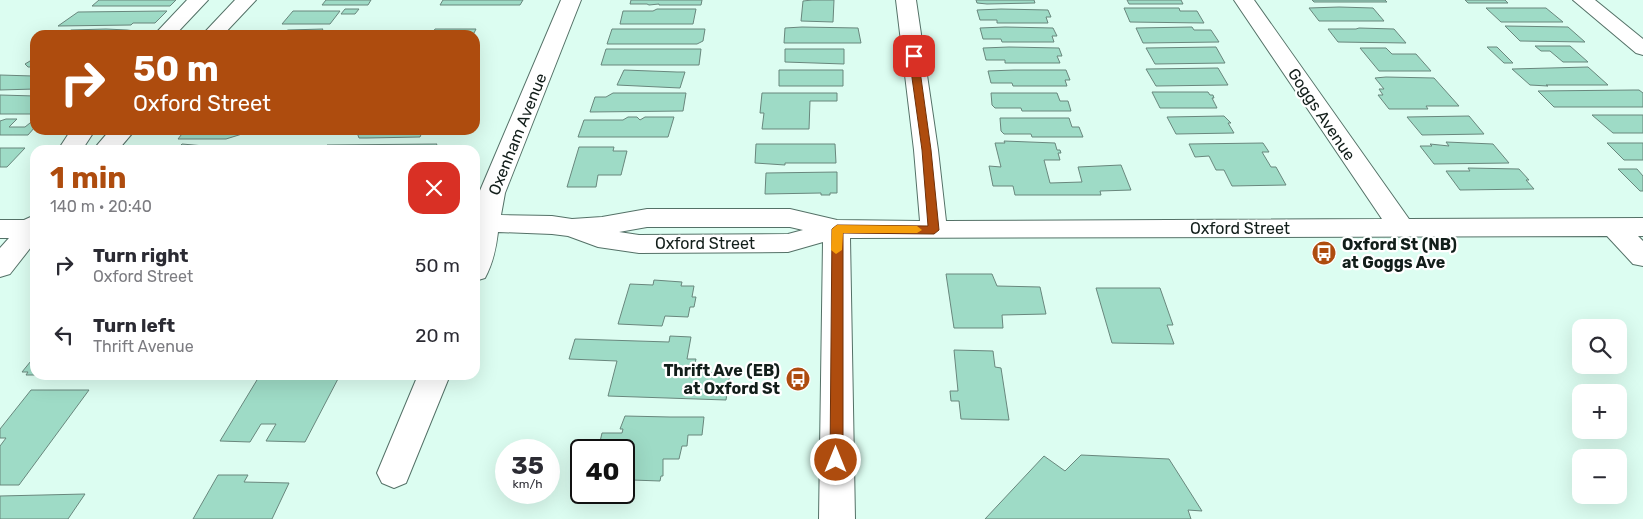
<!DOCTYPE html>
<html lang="en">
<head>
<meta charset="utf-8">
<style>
  body { margin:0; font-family:Rubik,sans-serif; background:#f2f2f3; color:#2b2b33; height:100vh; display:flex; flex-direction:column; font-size:19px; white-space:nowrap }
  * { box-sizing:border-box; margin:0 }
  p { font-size:16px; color:#7c7c81 }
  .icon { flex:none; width:28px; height:28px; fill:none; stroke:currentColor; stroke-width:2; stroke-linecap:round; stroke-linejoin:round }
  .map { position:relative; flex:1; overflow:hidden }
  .drawer { position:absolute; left:30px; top:145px; width:450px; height:235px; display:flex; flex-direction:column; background:#fff; border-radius:15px; box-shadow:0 5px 20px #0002 }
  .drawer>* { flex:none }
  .guide { position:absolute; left:30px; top:30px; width:450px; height:105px; border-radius:15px; box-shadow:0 5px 20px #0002; background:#ae4c0e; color:#fff; overflow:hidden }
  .fabs { position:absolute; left:1572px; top:319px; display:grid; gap:10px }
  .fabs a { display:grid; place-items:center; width:55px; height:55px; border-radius:10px; background:#fff; box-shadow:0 5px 20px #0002; font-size:25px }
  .speed { position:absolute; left:495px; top:439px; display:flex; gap:10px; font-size:25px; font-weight:700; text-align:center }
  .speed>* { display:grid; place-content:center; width:65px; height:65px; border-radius:50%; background:#fff; box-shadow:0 5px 20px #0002; line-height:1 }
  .speed small { font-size:12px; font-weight:400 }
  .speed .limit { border:2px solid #111; border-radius:8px; background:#fff; color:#111 }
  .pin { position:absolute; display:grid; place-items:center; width:42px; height:42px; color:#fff; margin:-21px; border-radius:10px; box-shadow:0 2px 8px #0006 }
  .me { position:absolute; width:55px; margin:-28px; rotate:0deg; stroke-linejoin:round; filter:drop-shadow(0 0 4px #0008) }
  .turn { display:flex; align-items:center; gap:18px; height:105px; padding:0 20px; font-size:22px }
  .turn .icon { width:65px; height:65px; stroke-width:2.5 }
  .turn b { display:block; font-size:35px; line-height:42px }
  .round { display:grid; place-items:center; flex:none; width:52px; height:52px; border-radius:15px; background:#f2f2f3 }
  .summary { display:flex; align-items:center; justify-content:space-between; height:85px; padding:0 20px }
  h1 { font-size:30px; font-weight:700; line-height:38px; color:#ae4c0e }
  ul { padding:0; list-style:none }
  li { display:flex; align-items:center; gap:15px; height:70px; padding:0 20px }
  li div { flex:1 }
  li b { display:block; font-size:19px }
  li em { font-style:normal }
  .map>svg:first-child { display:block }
</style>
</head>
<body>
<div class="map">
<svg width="1643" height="519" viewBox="0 0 1643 519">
  <rect width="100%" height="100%" fill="#dcfdf1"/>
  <!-- building -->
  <path fill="#9edbc6" stroke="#69877d" d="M99,0H176L170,6H92Z
    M326,0H371L368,5H322Z
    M443,0H523L520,5H440Z
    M631,0H702L701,5H659V4L649,5L647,4H630Z
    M812,0H834L833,22L801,21L803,1Z
    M976,0H1034L1035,3L987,4L977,3Z
    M1127,0H1181L1183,4H1129Z
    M1312,0H1385L1387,2H1314Z
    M1465,0H1505L1508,3H1468Z
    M1339,7L1373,8L1384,21H1319L1309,8Z
    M1124,8H1179L1180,11H1197L1204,23L1130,22Z
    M1486,8H1546L1563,22H1501Z
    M345,9H359L355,14H341Z
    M657,9H696L693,24H620L623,11H653Z
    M1001,9L1048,10L1051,17H1046L1048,23H997V20H980L977,10Z
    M167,11L155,23H133L131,25L58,26L78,12Z
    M293,11H340L330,24H282Z
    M1505,26L1568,27L1585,42L1520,41Z
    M802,27L858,28L861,43H784L785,28Z
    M1005,27L1053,28L1057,36H1052L1054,42H1002L1001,39H983L980,28Z
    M1192,27L1194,30H1211L1219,42L1143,43L1136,28Z
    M1359,28L1394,29L1406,43L1338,42L1328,29H1356Z
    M106,29L127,30L150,33L146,35H69L71,34L67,33L71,30Z
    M323,29L321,32H335L333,35H276L288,30Z
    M435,29H476L473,35H431Z
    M612,29H705L703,41L697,44H607Z
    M1535,46H1570L1588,62H1563L1550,51H1541Z
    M1009,47L1059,48L1062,56H1057L1060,63H1005V60H986L983,48Z
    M1216,47L1225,63L1155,64L1146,48Z
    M1487,47H1497L1513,63H1504Z
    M1360,48H1386L1392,54H1416L1431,71H1379Z
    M606,49H701L699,65H601Z
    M785,49H844V64L785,62Z
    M35,58V67H28L25,64Z
    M1588,67L1608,85H1546L1548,86L1530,85L1512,69Z
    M1218,68L1228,85L1156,86L1146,69Z
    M624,70L677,72H685L680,88L617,85Z
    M779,70H843V86H779Z
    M1014,70H1066L1070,80H1065L1067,86H1013L1012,83H991L988,71Z
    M35,74V89L0,90V75L33,76Z
    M1386,77L1434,78L1459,106H1426L1428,109H1389L1378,95H1383L1379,89H1384L1375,78Z
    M1633,90H1639L1643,93V107H1554L1538,91Z
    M1152,92H1208L1210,95H1213L1214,98H1212L1217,108H1160Z
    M613,93H686L683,111L590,112L595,97H606Z
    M762,93H837V101H810L809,129H762L764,113H760Z
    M991,93H1057L1060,101H1068L1071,111H1022L1021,108H995L992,105Z
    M0,95L35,96V114H0Z
    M1592,115H1643V133H1613Z
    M1224,116L1231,123H1228L1234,133L1176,134L1167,117Z
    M1469,116L1484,134L1422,135L1407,117Z
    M628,117H637L640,120L645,117H674L668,137H578L584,120H623Z
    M1000,118H1069L1072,127H1079L1083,137H1032L1031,134H1004L1001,131Z
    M6,119H17L9,127H25L35,119V127L28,135H0V121Z
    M185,130H245L242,134L226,139H178Z
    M356,130H423L420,137L367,138H359Z
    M1004,141L1055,143L1057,150H1060L1061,153H1058L1060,160H1044L1050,183L1082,182L1078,167L1121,165L1131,190L1100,191L1101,195H1015L1013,186H993L989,166L1001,167L995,143H1005Z
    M1446,142L1493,144L1509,163L1434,164L1420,146H1432L1430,144L1449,146Z
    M1263,143L1269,152H1262L1271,167H1276L1286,185L1232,186L1224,170H1216L1209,156L1195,157L1189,144Z
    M1607,143H1643V160H1624Z
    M182,144L227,148L226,150H176Z
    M437,144L434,150H323L327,145Z
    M756,144H835L836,163H785V165L755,163Z
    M579,147H614L613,151H627L621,175H598L596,187H567Z
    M0,148H25L7,167H0Z
    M1468,168L1519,169L1529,180H1526L1534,189L1460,190L1446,171H1470Z
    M1618,169H1637L1643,176V191H1640Z
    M837,172V193H830V195H821V193L765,194L766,173Z
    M946,274H992L997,286L1040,287L1046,314L1002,315L1003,328H954Z
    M654,280L682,282L681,286H694L692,297H696L694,307H690L688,317L665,316L662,326L618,324L630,284L653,285Z
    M1096,288H1160L1173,325H1167L1174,344L1112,343Z
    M670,336L691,337L687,359H696L693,372L730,373L726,400L608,396L617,361L569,359L575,339L669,342Z
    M954,350L993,351L995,367L1001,368L1009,420L961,419L959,401H951L950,391H958Z
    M35,356V375H26L28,372H22Z
    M260,375H340L305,442L266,441L276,424H261L250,442L220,441Z
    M31,390H89L19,485H0V446L6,438H0V429Z
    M625,416L670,417H704L702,435H688L687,446H682L679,459H663V476H661L660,481L632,480V483H624V450H598L602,433H622L623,429H620Z
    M1081,455L1169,459L1202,511L1188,510L1191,519H985L1044,456L1065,471Z
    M218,475H248L244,482L289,483L272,519H193Z
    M85,494L68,519H0V496Z"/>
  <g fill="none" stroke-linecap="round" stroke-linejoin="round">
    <defs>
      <path id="minor" d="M187,0H208L175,35H154Z
        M235,0H256L223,35H202Z
        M561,0H581L505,193L501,215L552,216L572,219L602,217L647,209H790L837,220L920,221L914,150L896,0H916L938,150L946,221L1382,219L1234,0H1254L1409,219L1643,218V236H1638L1643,241V266L1633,264L1607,236L850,238L855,519H819L823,242L788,252L639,253L598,247L568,236L552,234L498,232C496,249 493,263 485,278L475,281V214L479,193ZM647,227H790L803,230L788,234L639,235L619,232Z
        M1573,0H1595L1643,39V55L1636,53Z
        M71,130H95L82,150H58Z
        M110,130H135L118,150H93Z
        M35,215V242L10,274L0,277V248L9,238H0V220H24Z
        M418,375H450L406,483L394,488L382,483L377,473Z"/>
    </defs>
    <!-- minor casing -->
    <use href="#minor" stroke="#547167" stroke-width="2"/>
    <!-- minor -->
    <use href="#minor" fill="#fff" fill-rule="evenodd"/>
  </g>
  <!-- route -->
  <path fill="#ae4c0e" stroke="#713109" d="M914,54L918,56L931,150L939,230L934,234L843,233V460L841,464L836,466L832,464L830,460L832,229L837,225L928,226L922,150L909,56Z"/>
  <!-- slow -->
  <path fill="#f59e0b" d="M837,225L917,226L922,230L917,233H843L842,250L836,254L831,250L832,229Z"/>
  <!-- icons -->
  <defs>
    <symbol id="bus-disc" viewBox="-11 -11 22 22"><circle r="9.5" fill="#ae4c0e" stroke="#fff"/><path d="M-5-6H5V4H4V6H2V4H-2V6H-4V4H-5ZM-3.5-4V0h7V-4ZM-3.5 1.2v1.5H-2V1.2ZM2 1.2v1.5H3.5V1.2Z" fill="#fff"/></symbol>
  </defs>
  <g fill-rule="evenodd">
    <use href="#bus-disc" x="1310" y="239" width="28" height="28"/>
    <use href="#bus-disc" x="784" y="365" width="28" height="28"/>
  </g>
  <g text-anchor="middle" stroke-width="4.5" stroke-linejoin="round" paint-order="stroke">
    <!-- street labels -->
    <g font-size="16" fill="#121e1a" stroke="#fff">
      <text transform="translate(1322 114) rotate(56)" y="6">Goggs Avenue</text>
      <text transform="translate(517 134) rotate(-68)" y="6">Oxenham Avenue</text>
      <text x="1240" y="234">Oxford Street</text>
      <text x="705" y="249">Oxford Street</text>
    </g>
    <!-- poi labels -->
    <g font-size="16" font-weight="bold" fill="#121e1a" stroke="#fff" text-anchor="start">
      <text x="1342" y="250">Oxford St (NB)<tspan x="1342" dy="18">at Goggs Ave</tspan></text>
      <text x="780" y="376" text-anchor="end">Thrift Ave (EB)<tspan x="780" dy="18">at Oxford St</tspan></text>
    </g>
  </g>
</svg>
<div class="fabs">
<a><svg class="icon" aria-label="search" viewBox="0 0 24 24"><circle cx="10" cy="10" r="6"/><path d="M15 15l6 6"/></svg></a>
<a>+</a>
<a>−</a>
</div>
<div class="speed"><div>35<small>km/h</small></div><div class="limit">40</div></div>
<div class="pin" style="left:914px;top:56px;background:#d93025"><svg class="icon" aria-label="arrive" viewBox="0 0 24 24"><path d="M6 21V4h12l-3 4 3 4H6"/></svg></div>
<svg class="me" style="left:836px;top:460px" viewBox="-20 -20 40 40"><circle r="17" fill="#ae4c0e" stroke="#fff" stroke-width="3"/><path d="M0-11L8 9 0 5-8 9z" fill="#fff"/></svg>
<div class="guide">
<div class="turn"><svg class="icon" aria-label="right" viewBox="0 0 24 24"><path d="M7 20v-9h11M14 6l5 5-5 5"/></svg><div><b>50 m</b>Oxford Street</div></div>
</div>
<section class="drawer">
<div class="summary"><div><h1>1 min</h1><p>140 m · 20:40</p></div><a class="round" style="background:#d93025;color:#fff"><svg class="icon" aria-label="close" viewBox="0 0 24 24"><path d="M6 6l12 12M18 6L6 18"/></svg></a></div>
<ul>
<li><svg class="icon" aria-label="right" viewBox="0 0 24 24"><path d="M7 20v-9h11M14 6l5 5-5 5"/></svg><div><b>Turn right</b><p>Oxford Street</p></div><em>50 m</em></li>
<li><svg class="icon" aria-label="left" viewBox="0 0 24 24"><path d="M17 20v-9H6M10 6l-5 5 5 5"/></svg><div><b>Turn left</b><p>Thrift Avenue</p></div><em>20 m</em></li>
</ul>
</section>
</div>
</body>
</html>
